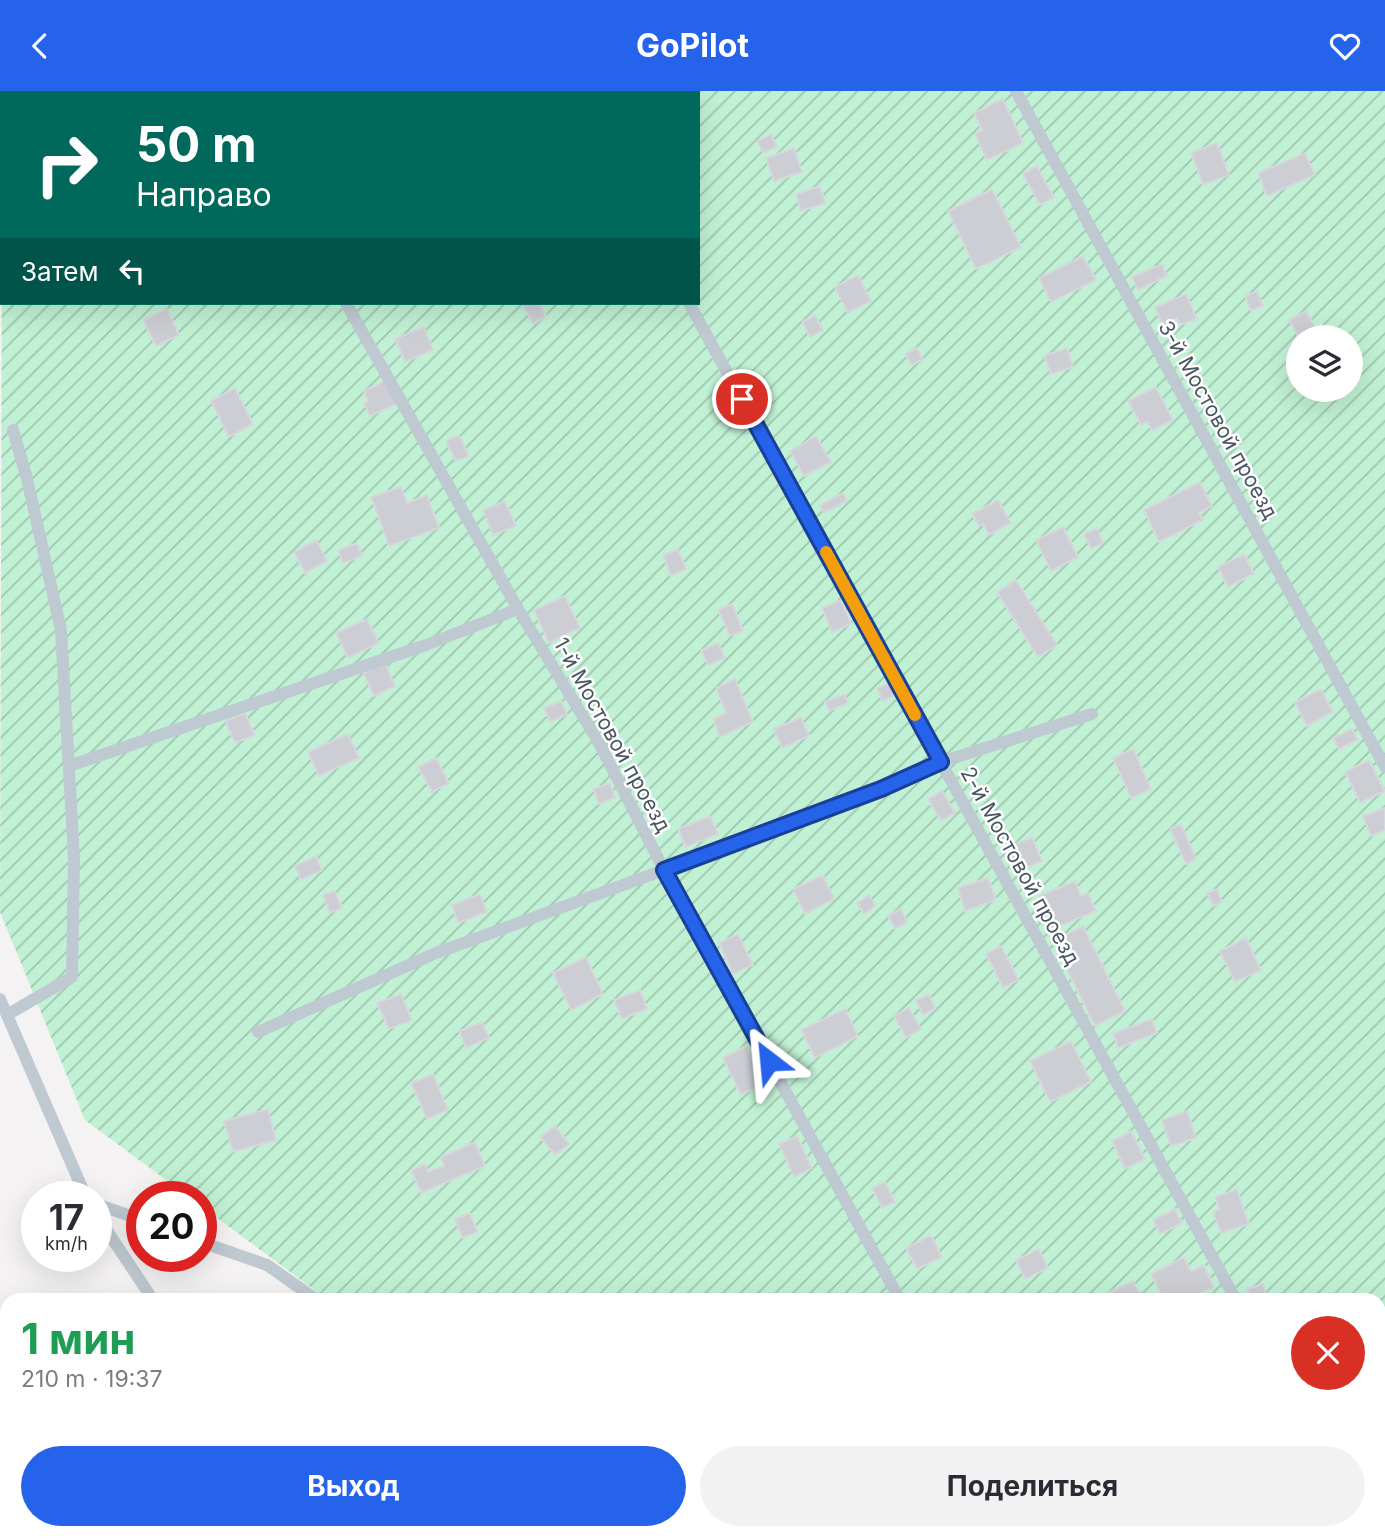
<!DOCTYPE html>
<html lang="ru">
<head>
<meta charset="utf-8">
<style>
  body { margin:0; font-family:Inter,sans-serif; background:#f2f2f3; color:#2b2b33; height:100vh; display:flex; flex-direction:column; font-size:26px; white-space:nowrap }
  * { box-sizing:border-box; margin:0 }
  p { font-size:23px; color:#7c7c81 }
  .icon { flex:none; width:38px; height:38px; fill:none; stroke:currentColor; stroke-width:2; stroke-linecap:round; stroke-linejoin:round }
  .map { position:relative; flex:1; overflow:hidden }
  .panel { position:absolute; left:0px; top:1202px; width:1386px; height:247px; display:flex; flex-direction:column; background:#fff; border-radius:21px 21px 0 0; box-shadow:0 7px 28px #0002 }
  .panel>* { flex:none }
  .banner { position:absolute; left:0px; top:0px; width:700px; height:214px; box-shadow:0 7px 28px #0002; background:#00695c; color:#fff; overflow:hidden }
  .fabs { position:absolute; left:1286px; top:234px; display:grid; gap:14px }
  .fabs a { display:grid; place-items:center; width:77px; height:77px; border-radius:50%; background:#fff; box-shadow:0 7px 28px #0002; font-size:35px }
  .speed { position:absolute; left:21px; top:1090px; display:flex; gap:14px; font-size:35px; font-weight:700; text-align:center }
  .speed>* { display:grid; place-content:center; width:91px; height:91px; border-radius:50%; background:#fff; box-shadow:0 7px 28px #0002; line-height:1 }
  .speed small { font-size:18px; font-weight:400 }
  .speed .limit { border:10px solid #d22; background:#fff; color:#111 }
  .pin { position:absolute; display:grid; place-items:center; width:60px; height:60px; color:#fff; margin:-30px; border:4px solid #fff; border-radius:50%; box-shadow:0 2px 7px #0007 }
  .me { position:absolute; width:77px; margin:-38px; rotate:331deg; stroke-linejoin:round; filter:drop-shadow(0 0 5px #0008) }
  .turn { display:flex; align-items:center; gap:24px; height:147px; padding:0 21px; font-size:32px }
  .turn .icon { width:91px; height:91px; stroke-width:2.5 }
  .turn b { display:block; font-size:49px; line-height:60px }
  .then { display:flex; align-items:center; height:66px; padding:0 21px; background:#0003; gap:14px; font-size:26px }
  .round { display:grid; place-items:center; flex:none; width:74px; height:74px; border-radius:37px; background:#f2f2f3 }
  .head { display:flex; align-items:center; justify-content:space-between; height:119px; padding:0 21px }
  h1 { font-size:42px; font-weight:700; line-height:52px; color:#1e9e55 }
  .action { display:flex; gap:14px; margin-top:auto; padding:14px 21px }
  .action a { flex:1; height:80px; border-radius:42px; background:#2563eb; color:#fff; font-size:28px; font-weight:700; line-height:80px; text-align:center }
  .action a+a { background:#f2f2f3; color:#2b2b33 }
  header { display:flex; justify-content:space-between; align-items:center; height:91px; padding:0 21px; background:#2563eb; color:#fff; font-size:32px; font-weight:700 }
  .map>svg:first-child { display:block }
</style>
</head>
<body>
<header><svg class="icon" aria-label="back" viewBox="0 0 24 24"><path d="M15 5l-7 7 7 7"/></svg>GoPilot<svg class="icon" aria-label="heart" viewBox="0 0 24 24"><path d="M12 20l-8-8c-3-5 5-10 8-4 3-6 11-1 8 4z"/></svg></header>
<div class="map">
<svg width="1385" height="1448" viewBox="0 0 1385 1448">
  <defs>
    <pattern id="garden-furrows" width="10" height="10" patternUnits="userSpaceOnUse" patternTransform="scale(1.75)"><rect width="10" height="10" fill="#c1f1d4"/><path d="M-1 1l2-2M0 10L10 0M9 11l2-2" fill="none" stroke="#9fc6af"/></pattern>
  </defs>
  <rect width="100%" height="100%" fill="#f4f2f2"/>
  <!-- garden -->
  <path fill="url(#garden-furrows)" fill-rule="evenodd" d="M109,0H1385V1448H650L642,1442H1379V1209H328L201,1115V1106H189L85,1029L0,821L2,141V212H698V2H107ZM1298,247H1351V299H1298Z
    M78,1442H266L274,1448H74Z"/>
  <!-- building -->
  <path fill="#ccced4" stroke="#d6d8dd" stroke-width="2" d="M1003,8L1023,52L987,69L975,43L982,39L974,22Z
    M771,43L777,56L763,62L757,50Z
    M1217,52L1229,84L1203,94L1191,62Z
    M794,57L802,81L774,90L766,67Z
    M1305,62L1315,84L1267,105L1258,82Z
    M1037,75L1054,106L1040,114L1023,83Z
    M820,95L825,112L801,120L796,103Z
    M992,98L1021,156L976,178L948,120Z
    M1083,165L1096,189L1051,211L1039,187Z
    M1162,173L1167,185L1138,199L1132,186Z
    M858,184L871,210L848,222L835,196Z
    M1257,200L1263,215L1251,220L1245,205Z
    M1186,203L1197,228L1180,234L1177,227L1162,233L1155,216Z
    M522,212H539L546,225L533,233Z
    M167,218L179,244L156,255L143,229Z
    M1306,220L1316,238L1299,247L1289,229Z
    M815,224L823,239L810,246L802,231Z
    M424,236L433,259L405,271L395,248Z
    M917,257L923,268L912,274L905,263Z
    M1067,257L1073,276L1051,283L1044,265Z
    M388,288L399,312L370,325L364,312L368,310L364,300Z
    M1156,296L1173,329L1152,340L1147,330L1141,334L1128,310Z
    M235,297L253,333L229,346L211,310Z
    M459,344L469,365L456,370L446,350Z
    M816,345L831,371L804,385L790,360Z
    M1200,391L1212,415L1199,422L1203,429L1159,451L1144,419Z
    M401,396L407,412L427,404L439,437L389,455L371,406Z
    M843,402L847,410L824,422L820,414Z
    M998,409L1011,432L989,444L983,433L979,435L972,423Z
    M505,410L516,435L493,444L483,419Z
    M1063,436L1078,466L1051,480L1036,449Z
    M1097,437L1103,452L1091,458L1084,443Z
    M316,449L327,470L305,482L294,461Z
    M357,452L362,465L343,472L338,459Z
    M678,458L686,478L671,485L663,464Z
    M1244,463L1254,483L1228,496L1218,476Z
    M1016,489L1057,554L1038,566L997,501Z
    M565,505L580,537L549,552L534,519Z
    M841,509L851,533L832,541L822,517Z
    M732,513L743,540L730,545L718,519Z
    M367,528L379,552L348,567L336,542Z
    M718,552L725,567L708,574L701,559Z
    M385,572L395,595L374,605L363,582Z
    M735,588L753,631L720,646L713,628L726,622L716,597Z
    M891,591L896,604L883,610L877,597Z
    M1321,598L1333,621L1307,635L1295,611Z
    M844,603L848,612L829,620L825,611Z
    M561,610L567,623L550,631L544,617Z
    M245,622L255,644L235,652L225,630Z
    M801,626L809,645L782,657L774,638Z
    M1352,638L1358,649L1339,658L1333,647Z
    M348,643L359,667L319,685L308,661Z
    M1133,658L1151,698L1131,707L1113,667Z
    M436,667L449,692L432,701L418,676Z
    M1369,669L1385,700L1360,712L1345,681Z
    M610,692L615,707L599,713L593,698Z
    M942,700L955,722L941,730L928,708Z
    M1385,717V739L1371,745L1363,725Z
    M710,725L718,743L686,756L678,738Z
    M1181,733L1196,768L1186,773L1170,738Z
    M1032,746L1042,770L1015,782L1005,758Z
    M316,765L322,779L301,789L295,775Z
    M823,784L834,808L805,823L793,798Z
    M988,787L996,809L965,820L958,797Z
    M1075,790L1081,805L1088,802L1096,820L1052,838L1039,805Z
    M1217,798L1222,811L1213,815L1207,802Z
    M335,800L342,817L330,822L323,804Z
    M480,803L487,821L458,832L452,814Z
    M869,804L876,815L864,823L857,812Z
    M901,818L907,831L895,838L888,824Z
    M1083,835L1125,920L1095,935L1053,850Z
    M738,843L753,874L733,883L719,852Z
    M1246,847L1261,879L1235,891L1220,860Z
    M1001,855L1019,889L1003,897L986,863Z
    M586,866L603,903L571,919L553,882Z
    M640,899L647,918L622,928L614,909Z
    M401,903L412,929L389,938L377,912Z
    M929,903L935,918L923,924L916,909Z
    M909,917L921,938L906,947L894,925Z
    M845,918L858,945L815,967L801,939Z
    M1152,928L1157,942L1118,957L1113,942Z
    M482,931L489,947L466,957L459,940Z
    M1071,950L1091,991L1050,1011L1030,970Z
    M746,955L765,992L741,1004L723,967Z
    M433,983L448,1019L427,1028L411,992Z
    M268,1018L276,1049L233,1061L224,1030Z
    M1187,1020L1196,1047L1171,1055L1162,1029Z
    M555,1035L569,1053L555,1064L540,1046Z
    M1131,1040L1145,1068L1125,1078L1112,1050Z
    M797,1045L812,1077L794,1086L779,1053Z
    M475,1051L485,1075L421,1102L411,1079L425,1073L428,1081L444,1075L441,1066Z
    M885,1091L895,1111L882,1117L872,1097Z
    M1237,1098L1249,1133L1221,1142L1213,1121L1219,1118L1215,1106Z
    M1175,1118L1182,1132L1160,1143L1153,1129Z
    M470,1122L478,1141L462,1147L455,1128Z
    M931,1144L942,1166L917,1178L906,1157Z
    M1039,1158L1048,1177L1025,1188L1016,1169Z
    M1184,1166L1191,1180L1204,1174L1214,1196L1187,1209H1164L1151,1183Z
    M1133,1190L1143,1209H1111L1108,1202Z
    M1263,1193L1266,1203L1250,1207L1247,1198Z
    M726,1442H767L758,1448H730Z
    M1311,1442H1356L1359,1448H1314Z"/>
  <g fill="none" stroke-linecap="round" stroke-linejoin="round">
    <!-- service -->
    <path stroke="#bfc9d1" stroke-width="12" d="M239,0L240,2
      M572,0L573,2
      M1016,0L1385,676
      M27,2V0
      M63,2L72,0
      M0,28L2,26
      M346,212L518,518L599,652L664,779L900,1209
      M689,212L1236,1209
      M69,675L426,554L518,518
      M0,908L86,1106
      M7,924L72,886L74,767L61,539L27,388L13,339
      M258,941L436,862L782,736L881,698L941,671L1092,623
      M96,1113L142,1129
      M96,1123L153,1209
      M201,1151L267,1174L317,1209
      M344,1442L350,1448
      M643,1442L651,1448
      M1024,1442L1027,1448
      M1364,1442L1367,1448"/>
  </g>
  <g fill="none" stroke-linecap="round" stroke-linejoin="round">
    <defs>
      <path id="route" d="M742,308L941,671L881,698L664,779L769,970"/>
    </defs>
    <!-- route casing -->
    <use href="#route" stroke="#184099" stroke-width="18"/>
    <!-- route -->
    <use href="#route" stroke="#2563eb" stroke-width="12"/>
    <!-- slow -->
    <path stroke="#f59e0b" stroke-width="12" d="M826,461L915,624"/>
  </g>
  <g text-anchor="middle" stroke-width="5" stroke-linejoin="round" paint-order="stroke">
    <!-- street labels -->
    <g font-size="21" fill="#495560" stroke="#fff">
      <text transform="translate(1218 329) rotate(61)" y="7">3-й Мостовой проезд</text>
      <text transform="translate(612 644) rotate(61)" y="7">1-й Мостовой проезд</text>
      <text transform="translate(1020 775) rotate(61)" y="7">2-й Мостовой проезд</text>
    </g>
  </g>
</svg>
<div class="fabs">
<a><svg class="icon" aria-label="layers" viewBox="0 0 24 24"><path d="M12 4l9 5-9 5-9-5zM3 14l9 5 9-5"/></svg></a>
</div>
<div class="speed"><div>17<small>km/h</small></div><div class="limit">20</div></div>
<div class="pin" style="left:742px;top:308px;background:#d93025"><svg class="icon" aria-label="arrive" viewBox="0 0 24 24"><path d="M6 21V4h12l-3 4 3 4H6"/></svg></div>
<svg class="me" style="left:769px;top:970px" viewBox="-20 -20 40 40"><path d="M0-17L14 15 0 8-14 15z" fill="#2563eb" stroke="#fff" stroke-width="4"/></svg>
<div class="banner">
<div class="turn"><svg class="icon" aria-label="right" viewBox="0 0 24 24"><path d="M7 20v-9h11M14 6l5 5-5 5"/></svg><div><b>50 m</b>Направо</div></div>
<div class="then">Затем<svg class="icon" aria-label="left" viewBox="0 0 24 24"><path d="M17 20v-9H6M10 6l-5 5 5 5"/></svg></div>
</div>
<section class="panel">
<div class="head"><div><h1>1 мин</h1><p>210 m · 19:37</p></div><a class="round" style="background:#d93025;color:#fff"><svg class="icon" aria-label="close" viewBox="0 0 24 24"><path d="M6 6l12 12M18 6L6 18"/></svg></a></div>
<div class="action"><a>Выход</a><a>Поделиться</a></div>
</section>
</div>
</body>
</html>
